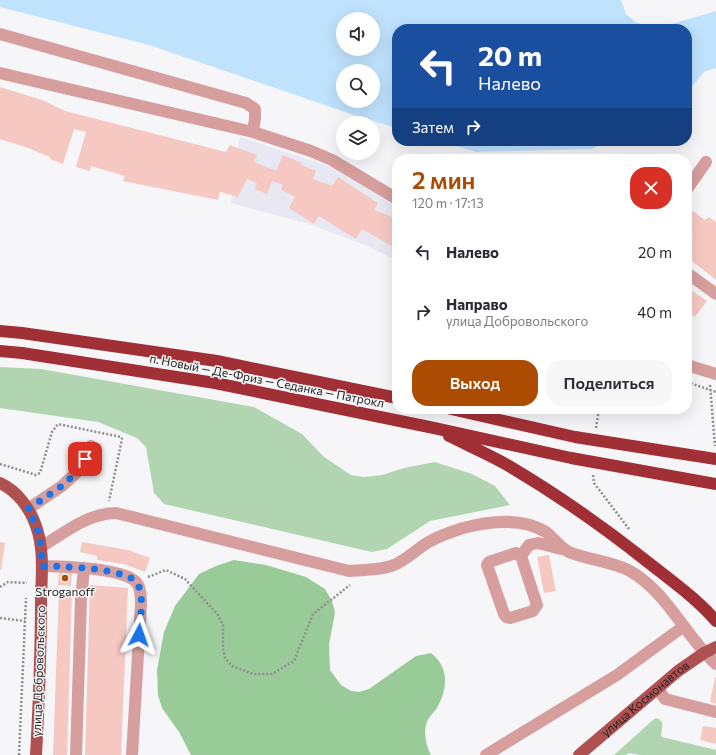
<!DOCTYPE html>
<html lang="ru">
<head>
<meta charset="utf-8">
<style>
  body { margin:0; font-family:Commissioner,sans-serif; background:#f7f7f7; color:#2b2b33; height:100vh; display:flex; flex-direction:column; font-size:15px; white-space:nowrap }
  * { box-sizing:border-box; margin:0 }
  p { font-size:13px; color:#7c7c81 }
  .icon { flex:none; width:22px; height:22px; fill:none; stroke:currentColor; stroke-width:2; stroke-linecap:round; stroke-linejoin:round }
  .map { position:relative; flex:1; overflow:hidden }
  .panel { position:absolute; left:392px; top:154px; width:300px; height:260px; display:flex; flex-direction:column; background:#fff; border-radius:16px; box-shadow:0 4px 16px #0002 }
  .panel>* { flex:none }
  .guide { position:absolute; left:392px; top:24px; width:300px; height:122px; border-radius:16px; box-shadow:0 4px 16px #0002; background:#1a4fa0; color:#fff; overflow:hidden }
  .controls { position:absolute; left:336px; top:12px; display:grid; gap:8px }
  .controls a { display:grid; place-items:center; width:44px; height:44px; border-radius:50%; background:#fff; box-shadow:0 4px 16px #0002; font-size:20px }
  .pin { position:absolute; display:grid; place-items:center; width:34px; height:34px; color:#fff; margin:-17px; border-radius:8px; box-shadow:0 2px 6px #0006 }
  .me { position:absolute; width:44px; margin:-22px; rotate:4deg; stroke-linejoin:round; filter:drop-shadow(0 0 3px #0008) }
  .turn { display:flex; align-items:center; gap:14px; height:84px; padding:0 20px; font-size:18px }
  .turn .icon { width:52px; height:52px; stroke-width:2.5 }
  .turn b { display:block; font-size:28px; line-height:34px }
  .then { display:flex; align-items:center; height:38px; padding:0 20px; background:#0003; gap:8px; font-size:15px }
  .round { display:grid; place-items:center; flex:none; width:42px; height:42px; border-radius:16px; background:#f7f7f7 }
  .summary { display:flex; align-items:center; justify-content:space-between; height:68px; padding:0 20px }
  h1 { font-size:24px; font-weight:600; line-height:30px; color:#ac4b02 }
  .cta { display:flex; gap:8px; margin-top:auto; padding:8px 20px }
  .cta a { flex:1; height:46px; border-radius:16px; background:#ac4b02; color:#fff; font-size:16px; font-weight:600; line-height:46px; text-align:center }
  .cta a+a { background:#f7f7f7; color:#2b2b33 }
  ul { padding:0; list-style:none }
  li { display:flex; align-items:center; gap:12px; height:60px; padding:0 20px }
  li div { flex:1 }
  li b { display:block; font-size:15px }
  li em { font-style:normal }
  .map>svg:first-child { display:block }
</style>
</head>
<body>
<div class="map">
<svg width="716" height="755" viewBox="0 0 716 755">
  <rect width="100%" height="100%" fill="#f6f6f8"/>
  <!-- built -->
  <path fill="#e7e8f1" d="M240,137L334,168L397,207V261L365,245L312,225L231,203Z"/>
  <!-- green -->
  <path fill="#b1d5b0" d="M0,367L41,369L254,407L302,434L324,457L351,475L364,477L382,475L404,468L435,462L472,474L495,486L510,505L430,521L387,549L372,552L164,504L154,493L146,447L137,438L98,422L0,408Z
    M657,718C665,721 662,728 661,735L662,737L716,750V755H641L629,753L626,755H614L654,719Z"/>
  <!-- forest -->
  <path fill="#99cb98" d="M234,560L266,565L306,577L325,589L332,601L335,613L329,644L330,670L341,685L351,691L359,692L369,689L416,656L431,653C449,667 448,687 438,706C435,712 429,716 427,722C423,732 426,745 431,755H191L179,732L162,708L158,695L157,670L164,632L175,606L199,574L216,566Z"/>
  <!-- water -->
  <path fill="#bfe2fd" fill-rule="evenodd" d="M0,0H621L626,14L635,22L655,29L716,11V68L704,72L687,92V29H397V128L360,117L149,45L0,7ZM343,19H373V49H343ZM343,71H373V101H343Z
    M439,141H611L591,149L476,152Z"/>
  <!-- building -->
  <path fill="#f5c8c2" d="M0,87L42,100L65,111L226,152L230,145L257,155L254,162L276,171L283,155L302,163L301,165L316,171L313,179L332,186L338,177L378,203L374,210L397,219V249L362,229L356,239L319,216L314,224L289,208L295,197L281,190L283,185L272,181L267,194L255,189L257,183L247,179L238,197L220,192L218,200L123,181L125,176L91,166L90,171L76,167L86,132L74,129L63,164L50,159V157L28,148L0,139Z
    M693,211L705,220L709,217L716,222V280L687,257V244L693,236L687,231V219Z
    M687,287L707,301L695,317L687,311Z
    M0,542L5,543L1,570H0Z
    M82,542L128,550L150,558L145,572L124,564L97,560V556L80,552Z
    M549,555L556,591L544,593L537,557Z
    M59,571L72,572L71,586L58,585Z
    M90,585L128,588L121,755H85Z
    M59,590L72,591L67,755H53Z
    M715,677H716V704L710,702Z
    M703,726L716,728V744L700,740Z"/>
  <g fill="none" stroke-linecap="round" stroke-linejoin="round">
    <!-- path -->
    <path stroke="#8e8e8f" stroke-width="2.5" stroke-dasharray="2 2" stroke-linecap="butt" d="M687,382L716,392
      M710,385L715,446
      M596,428L599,409
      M0,464L33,474L35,475L40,473L52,432L58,424L121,437L122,439L109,501
      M593,475L594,483L629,529
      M148,577L166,570L185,579L218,615L223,625V648L225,658L232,666L253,674H272L294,661L313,614L350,585
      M0,587L8,582L27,583
      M0,618L25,621
      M19,755L26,598"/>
    <!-- minor -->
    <path stroke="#d69e9c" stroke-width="12" d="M0,34L246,103L255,109V118L253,132L311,151L332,160L397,199
      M0,73L253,132
      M687,189L706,162
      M687,273L716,294
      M687,365L716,374
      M28,509L62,486L78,471L91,446
      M41,547C64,533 88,513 116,513L349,571C362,570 383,570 394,565C406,560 416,550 427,543C438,536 451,532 463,528C490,521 521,517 546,532C554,538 560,548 569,552C588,560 611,561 630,571C667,592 685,636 716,664
      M521,556L516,553L489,562L487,565L504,614L506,617L510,618L533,611L537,605L521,556L529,545L538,543L561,549
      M42,566C62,566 120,568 135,581C141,586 141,597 141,604L132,755
      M658,689L665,699L716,712
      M76,755L81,600L84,568
      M486,755L617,675L684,626"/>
    <!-- major -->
    <g stroke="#b05151" stroke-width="12">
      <path d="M0,483C17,491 30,508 36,526C44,548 42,573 41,596C41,649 39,702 36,755"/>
      <path id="s1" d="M579,755L678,671L704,653L716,647"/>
    </g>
    <!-- highway -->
    <path stroke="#a03036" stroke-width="12" d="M0,331L22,333L217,361L397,398
      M0,351L22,353L215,383L434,428L571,458L716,484
      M451,409L575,437L716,459
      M449,436C469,446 490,455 509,466C558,495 605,528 649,563C672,581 697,599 716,621"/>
  </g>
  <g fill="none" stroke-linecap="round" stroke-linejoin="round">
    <!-- route -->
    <path stroke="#1a73e8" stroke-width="7" stroke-dasharray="0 12.6" d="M85,459L78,471L62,486L28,509L37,527L41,547L42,566C59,566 128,568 137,583C145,597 140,619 139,635"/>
  </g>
  <!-- markers -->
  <circle fill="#ac4b02" stroke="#f6f6f8" stroke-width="1.5" cx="65" cy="578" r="4"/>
  <g text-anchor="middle" stroke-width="3" stroke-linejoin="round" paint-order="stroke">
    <!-- street labels -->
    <g font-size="12" fill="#232324" stroke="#f6f6f8">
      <text transform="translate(267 381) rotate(11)" y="4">п. Новый — Де-Фриз — Седанка — Патрокл</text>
      <text transform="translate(39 671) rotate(-88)" y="4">улица Добровольского</text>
      <text dy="4" stroke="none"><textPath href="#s1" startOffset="87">улица Космонавтов</textPath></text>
    </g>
    <!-- poi labels -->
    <g font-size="12" fill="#232324" stroke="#f6f6f8">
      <text x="65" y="596">Stroganoff</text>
    </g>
  </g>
</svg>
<div class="controls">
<a><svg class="icon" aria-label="sound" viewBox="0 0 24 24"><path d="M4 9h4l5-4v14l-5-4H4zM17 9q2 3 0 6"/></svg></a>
<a><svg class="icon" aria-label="search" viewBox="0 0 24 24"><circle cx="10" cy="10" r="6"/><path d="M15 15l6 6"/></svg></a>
<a><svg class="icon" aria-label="layers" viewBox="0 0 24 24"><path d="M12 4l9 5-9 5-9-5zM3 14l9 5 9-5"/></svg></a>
</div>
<div class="pin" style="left:85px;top:459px;background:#d93025"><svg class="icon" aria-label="arrive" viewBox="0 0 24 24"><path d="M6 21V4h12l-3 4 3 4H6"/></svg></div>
<svg class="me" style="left:139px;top:635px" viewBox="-20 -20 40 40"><path d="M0-17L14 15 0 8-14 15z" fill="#1a73e8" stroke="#fff" stroke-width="4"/></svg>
<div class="guide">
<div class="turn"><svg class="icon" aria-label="left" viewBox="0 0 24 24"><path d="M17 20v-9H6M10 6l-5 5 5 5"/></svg><div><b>20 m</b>Налево</div></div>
<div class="then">Затем<svg class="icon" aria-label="right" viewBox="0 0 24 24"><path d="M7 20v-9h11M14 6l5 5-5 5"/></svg></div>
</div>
<section class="panel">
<div class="summary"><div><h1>2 мин</h1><p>120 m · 17:13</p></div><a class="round" style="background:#d93025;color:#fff"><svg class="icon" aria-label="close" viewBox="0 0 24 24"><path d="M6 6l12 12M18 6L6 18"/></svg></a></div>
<ul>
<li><svg class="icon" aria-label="left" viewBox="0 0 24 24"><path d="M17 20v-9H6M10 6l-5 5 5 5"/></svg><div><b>Налево</b></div><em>20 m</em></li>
<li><svg class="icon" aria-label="right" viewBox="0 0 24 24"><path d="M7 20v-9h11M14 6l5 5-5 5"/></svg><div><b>Направо</b><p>улица Добровольского</p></div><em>40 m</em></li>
</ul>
<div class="cta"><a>Выход</a><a>Поделиться</a></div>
</section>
</div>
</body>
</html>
